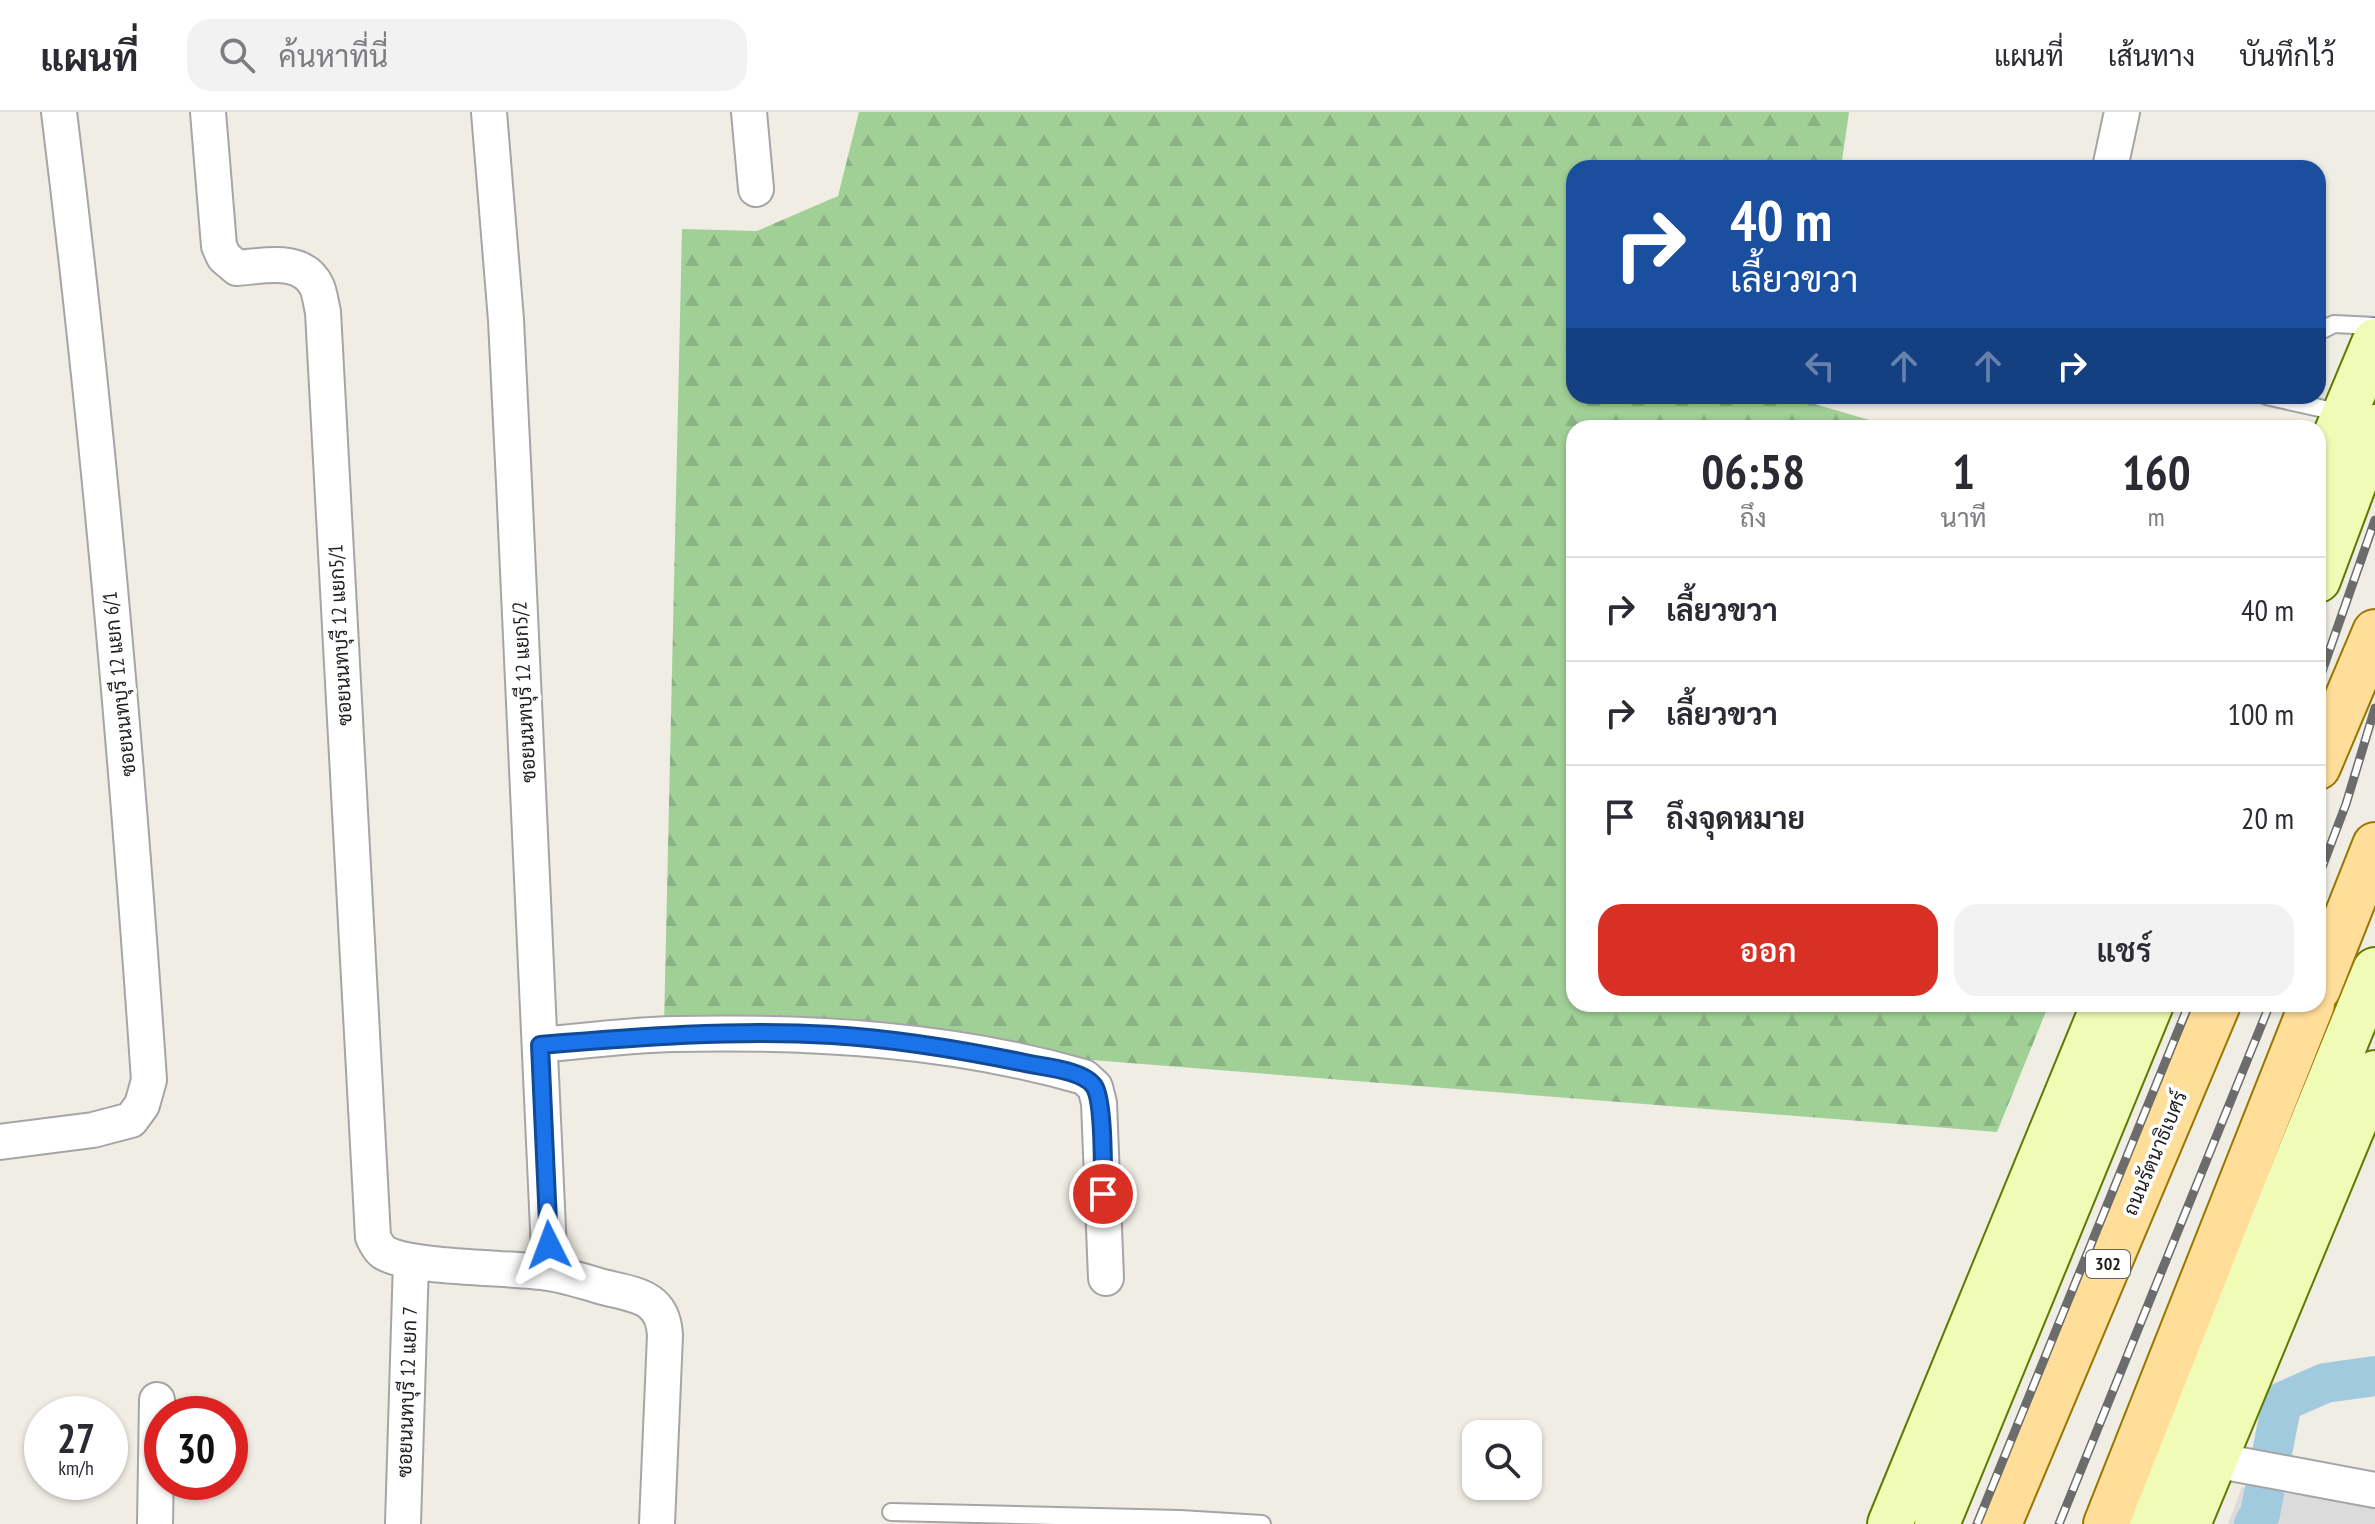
<!DOCTYPE html>
<html lang="th">
<head>
<meta charset="utf-8">
<style>
  body { margin:0; font-family:"PT Sans Narrow",Sarabun,sans-serif; background:#f2f2f3; color:#2b2b33; height:100vh; display:flex; flex-direction:column; font-size:30px; white-space:nowrap }
  * { box-sizing:border-box; margin:0 }
  p { font-size:26px; color:#7c7c81 }
  .icon { flex:none; width:44px; height:44px; fill:none; stroke:currentColor; stroke-width:2; stroke-linecap:round; stroke-linejoin:round }
  .map { position:relative; flex:1; overflow:hidden }
  .sheet { position:absolute; left:1566px; top:308px; width:760px; height:592px; display:flex; flex-direction:column; background:#fff; border-radius:24px; box-shadow:0 2px 6px #0004 }
  .sheet>* { flex:none }
  .top-card { position:absolute; left:1566px; top:48px; width:760px; height:244px; border-radius:24px; box-shadow:0 2px 6px #0004; background:#1a4fa0; color:#fff; overflow:hidden }
  .fabs { position:absolute; left:1462px; top:1308px; display:grid; gap:16px }
  .fabs a { display:grid; place-items:center; width:80px; height:80px; border-radius:16px; background:#fff; box-shadow:0 2px 6px #0004; font-size:40px }
  .speed { position:absolute; left:24px; top:1284px; display:flex; gap:16px; font-size:40px; font-weight:700; text-align:center }
  .speed>* { display:grid; place-content:center; width:104px; height:104px; border-radius:50%; background:#fff; box-shadow:0 2px 6px #0004; line-height:1 }
  .speed small { font-size:20px; font-weight:400 }
  .speed .limit { border:12px solid #d22; background:#fff; color:#111 }
  .pin { position:absolute; display:grid; place-items:center; width:68px; height:68px; color:#fff; margin:-34px; border:4px solid #fff; border-radius:50%; box-shadow:0 2px 8px #0007 }
  .me { position:absolute; width:88px; margin:-44px; rotate:357deg; stroke-linejoin:round; filter:drop-shadow(0 0 6px #0008) }
  .turn { display:flex; align-items:center; gap:28px; height:168px; padding:0 32px; font-size:36px }
  .turn .icon { width:104px; height:104px; stroke-width:2.5 }
  .turn b { display:block; font-size:56px; line-height:68px }
  .lanes { display:flex; align-items:center; height:76px; padding:0 32px; background:#0003; justify-content:center; gap:40px; direction:ltr }
  .lanes .off { opacity:.35 }
  .eta { display:flex; justify-content:space-evenly; align-items:center; height:136px; text-align:center }
  .eta b { font-size:48px; font-weight:600; line-height:56px }
  .primary-button { display:flex; gap:16px; margin-top:auto; padding:16px 32px }
  .primary-button a { flex:1; height:92px; border-radius:24px; background:#d93025; color:#fff; font-size:32px; font-weight:600; line-height:92px; text-align:center }
  .primary-button a+a { background:#f2f2f3; color:#2b2b33 }
  ul { padding:0; list-style:none }
  li { display:flex; align-items:center; gap:24px; height:104px; padding:0 32px; border-top:2px solid #e1e1e2 }
  li div { flex:1 }
  li b { display:block; font-size:30px }
  li em { font-style:normal }
  header { display:flex; align-items:center; gap:48px; box-sizing:border-box; height:112px; padding:0 40px; background:#fff; border-bottom:2px solid #e1e1e2 }
  header strong { font-size:38px }
  nav { display:flex; gap:44px; margin-inline-start:auto; font-size:28px }
  .search { width:560px; height:72px; background:#f2f2f3; display:flex; align-items:center; gap:20px; box-sizing:border-box; padding:0 28px; border-radius:24px; color:#7c7c81; font-size:30px }
  .map>svg:first-child { display:block }
</style>
</head>
<body>
<header>
<strong>แผนที่</strong>
<div class="search"><svg class="icon" aria-label="search" viewBox="0 0 24 24"><circle cx="10" cy="10" r="6"/><path d="M15 15l6 6"/></svg>ค้นหาที่นี่</div>
<nav><a>แผนที่</a><a>เส้นทาง</a><a>บันทึกไว้</a></nav>
</header>
<div class="map">
<svg width="2375" height="1412" viewBox="0 0 2375 1412">
  <defs>
    <pattern id="forest-firs" width="22" height="20" patternUnits="userSpaceOnUse" patternTransform="scale(2)"><rect width="22" height="20" fill="#a1d097"/><path d="M5 1l3.5 6h-7zM16 11l3.5 6h-7z" fill="#8ab282"/></pattern>
  </defs>
  <rect width="100%" height="100%" fill="#efede4"/>
  <!-- residential -->
  <path fill="#dcdbdb" d="M2242,1375L2375,1394V1412H2228Z"/>
  <!-- forest -->
  <path fill="url(#forest-firs)" d="M859,0H1849L1841,56H1574V284H1812L1811,291L1897,316H1574V892H2049L1997,1020L664,914L682,117L757,119L838,84Z"/>
  <g fill="none" stroke-linecap="round" stroke-linejoin="round">
    <!-- canal -->
    <path stroke="#a2cadf" stroke-width="40" d="M2254,1412L2260,1402L2282,1290L2325,1271L2375,1264"/>
    <defs>
      <path id="lane" d="M2318,220L2334,212L2375,214
        M2266,284L2342,301
        M891,1400L1180,1407L1262,1412"/>
      <path id="street" d="M208,0L219,134L224,145L237,156C264,154 303,144 317,175C320,182 321,192 323,200L373,1125C376,1131 378,1136 383,1140C409,1157 513,1155 549,1161C567,1164 586,1170 603,1175C635,1183 663,1184 665,1223L657,1412
        M489,0L506,208L514,371L550,1161
        M749,0L756,77
        M2110,56L2122,0
        M540,933C585,929 629,923 674,922C811,919 952,927 1084,965L1095,975L1099,991L1106,1166
        M0,1030L93,1018L131,1008L142,993L149,968C127,645 99,322 59,0
        M2214,1348L2375,1378
        M155,1412L157,1288
        M403,1412L411,1149"/>
      <path id="secondary" d="M2318,365L2375,229
        M2318,468L2375,315
        M1890,1412L2104,892
        M1937,1412L2151,892
        M2149,1412L2375,858
        M2188,1412L2375,961"/>
      <path id="primary" d="M2318,655L2375,520
        M2318,877L2375,733
        M1999,1412L2218,892
        M2106,1412L2312,892"/>
    </defs>
    <!-- lane casing -->
    <use href="#lane" stroke="#a5a5a5" stroke-width="20"/>
    <!-- street casing -->
    <use href="#street" stroke="#a5a5a5" stroke-width="38"/>
    <!-- secondary casing -->
    <use href="#secondary" stroke="#5f7a00" stroke-width="48"/>
    <!-- primary casing -->
    <use href="#primary" stroke="#987700" stroke-width="48"/>
    <!-- lane -->
    <use href="#lane" stroke="#fff" stroke-width="16"/>
    <!-- street -->
    <use href="#street" stroke="#fff" stroke-width="34"/>
    <!-- secondary -->
    <use href="#secondary" stroke="#f0fcb5" stroke-width="44"/>
    <!-- primary -->
    <use href="#primary" stroke="#ffde99" stroke-width="44"/>
    <defs>
      <path id="rail" d="M2318,571L2375,408
        M2318,766L2346,692L2375,596
        M1977,1412L2189,892
        M2059,1412L2270,892"/>
    </defs>
    <!-- rail casing -->
    <use href="#rail" stroke="#6c6c6c" stroke-width="9"/>
    <!-- rail -->
    <use href="#rail" stroke="#fff" stroke-width="6" stroke-dasharray="18" stroke-linecap="butt"/>
  </g>
  <g fill="none" stroke-linecap="round" stroke-linejoin="round">
    <defs>
      <path id="route" d="M549,1133L540,933C637,925 735,917 832,923C897,927 962,938 1025,951C1043,955 1083,958 1094,974C1104,988 1103,1061 1103,1082"/>
    </defs>
    <!-- route casing -->
    <use href="#route" stroke="#114b97" stroke-width="20"/>
    <!-- route -->
    <use href="#route" stroke="#1a73e8" stroke-width="14"/>
  </g>
  <g text-anchor="middle" stroke-width="7" stroke-linejoin="round" paint-order="stroke">
    <!-- shield labels -->
    <rect fill="#fff" stroke="#626262" stroke-width="2" x="2086" y="1138" width="44" height="28" rx="6"/>
    <g font-size="18" font-weight="bold" fill="#1e1e1e">
      <text x="2108" y="1158">302</text>
    </g>
    <!-- street labels -->
    <g font-size="20" fill="#1e1e1e" stroke="#fff">
      <text transform="translate(340 523) rotate(-93)" y="7">ซอยนนทบุรี 12 แยก5/1</text>
      <text transform="translate(119 572) rotate(-96)" y="7">ซอยนนทบุรี 12 แยก 6/1</text>
      <text transform="translate(524 580) rotate(-93)" y="7">ซอยนนทบุรี 12 แยก5/2</text>
      <text transform="translate(2155 1041) rotate(-67)" y="7">ถนนรัตนาธิเบศร์</text>
      <text transform="translate(407 1280) rotate(-88)" y="7">ซอยนนทบุรี 12 แยก 7</text>
    </g>
  </g>
</svg>
<div class="fabs">
<a><svg class="icon" aria-label="search" viewBox="0 0 24 24"><circle cx="10" cy="10" r="6"/><path d="M15 15l6 6"/></svg></a>
</div>
<div class="speed"><div>27<small>km/h</small></div><div class="limit">30</div></div>
<div class="pin" style="left:1103px;top:1082px;background:#d93025"><svg class="icon" aria-label="arrive" viewBox="0 0 24 24"><path d="M6 21V4h12l-3 4 3 4H6"/></svg></div>
<svg class="me" style="left:549px;top:1133px" viewBox="-20 -20 40 40"><path d="M0-17L14 15 0 8-14 15z" fill="#1a73e8" stroke="#fff" stroke-width="4"/></svg>
<div class="top-card">
<div class="turn"><svg class="icon" aria-label="right" viewBox="0 0 24 24"><path d="M7 20v-9h11M14 6l5 5-5 5"/></svg><div><b>40 m</b>เลี้ยวขวา</div></div>
<div class="lanes"><svg class="icon off" aria-label="left" viewBox="0 0 24 24"><path d="M17 20v-9H6M10 6l-5 5 5 5"/></svg><svg class="icon off" aria-label="ahead" viewBox="0 0 24 24"><path d="M12 20V5M6 11l6-6 6 6"/></svg><svg class="icon off" aria-label="ahead" viewBox="0 0 24 24"><path d="M12 20V5M6 11l6-6 6 6"/></svg><svg class="icon" aria-label="right" viewBox="0 0 24 24"><path d="M7 20v-9h11M14 6l5 5-5 5"/></svg></div>
</div>
<section class="sheet">
<div class="eta">
<div><b>06:58</b><p>ถึง</p></div>
<div><b>1</b><p>นาที</p></div>
<div><b>160</b><p>m</p></div>
</div>
<ul>
<li><svg class="icon" aria-label="right" viewBox="0 0 24 24"><path d="M7 20v-9h11M14 6l5 5-5 5"/></svg><div><b>เลี้ยวขวา</b></div><em>40 m</em></li>
<li><svg class="icon" aria-label="right" viewBox="0 0 24 24"><path d="M7 20v-9h11M14 6l5 5-5 5"/></svg><div><b>เลี้ยวขวา</b></div><em>100 m</em></li>
<li><svg class="icon" aria-label="arrive" viewBox="0 0 24 24"><path d="M6 21V4h12l-3 4 3 4H6"/></svg><div><b>ถึงจุดหมาย</b></div><em>20 m</em></li>
</ul>
<div class="primary-button"><a>ออก</a><a>แชร์</a></div>
</section>
</div>
</body>
</html>
